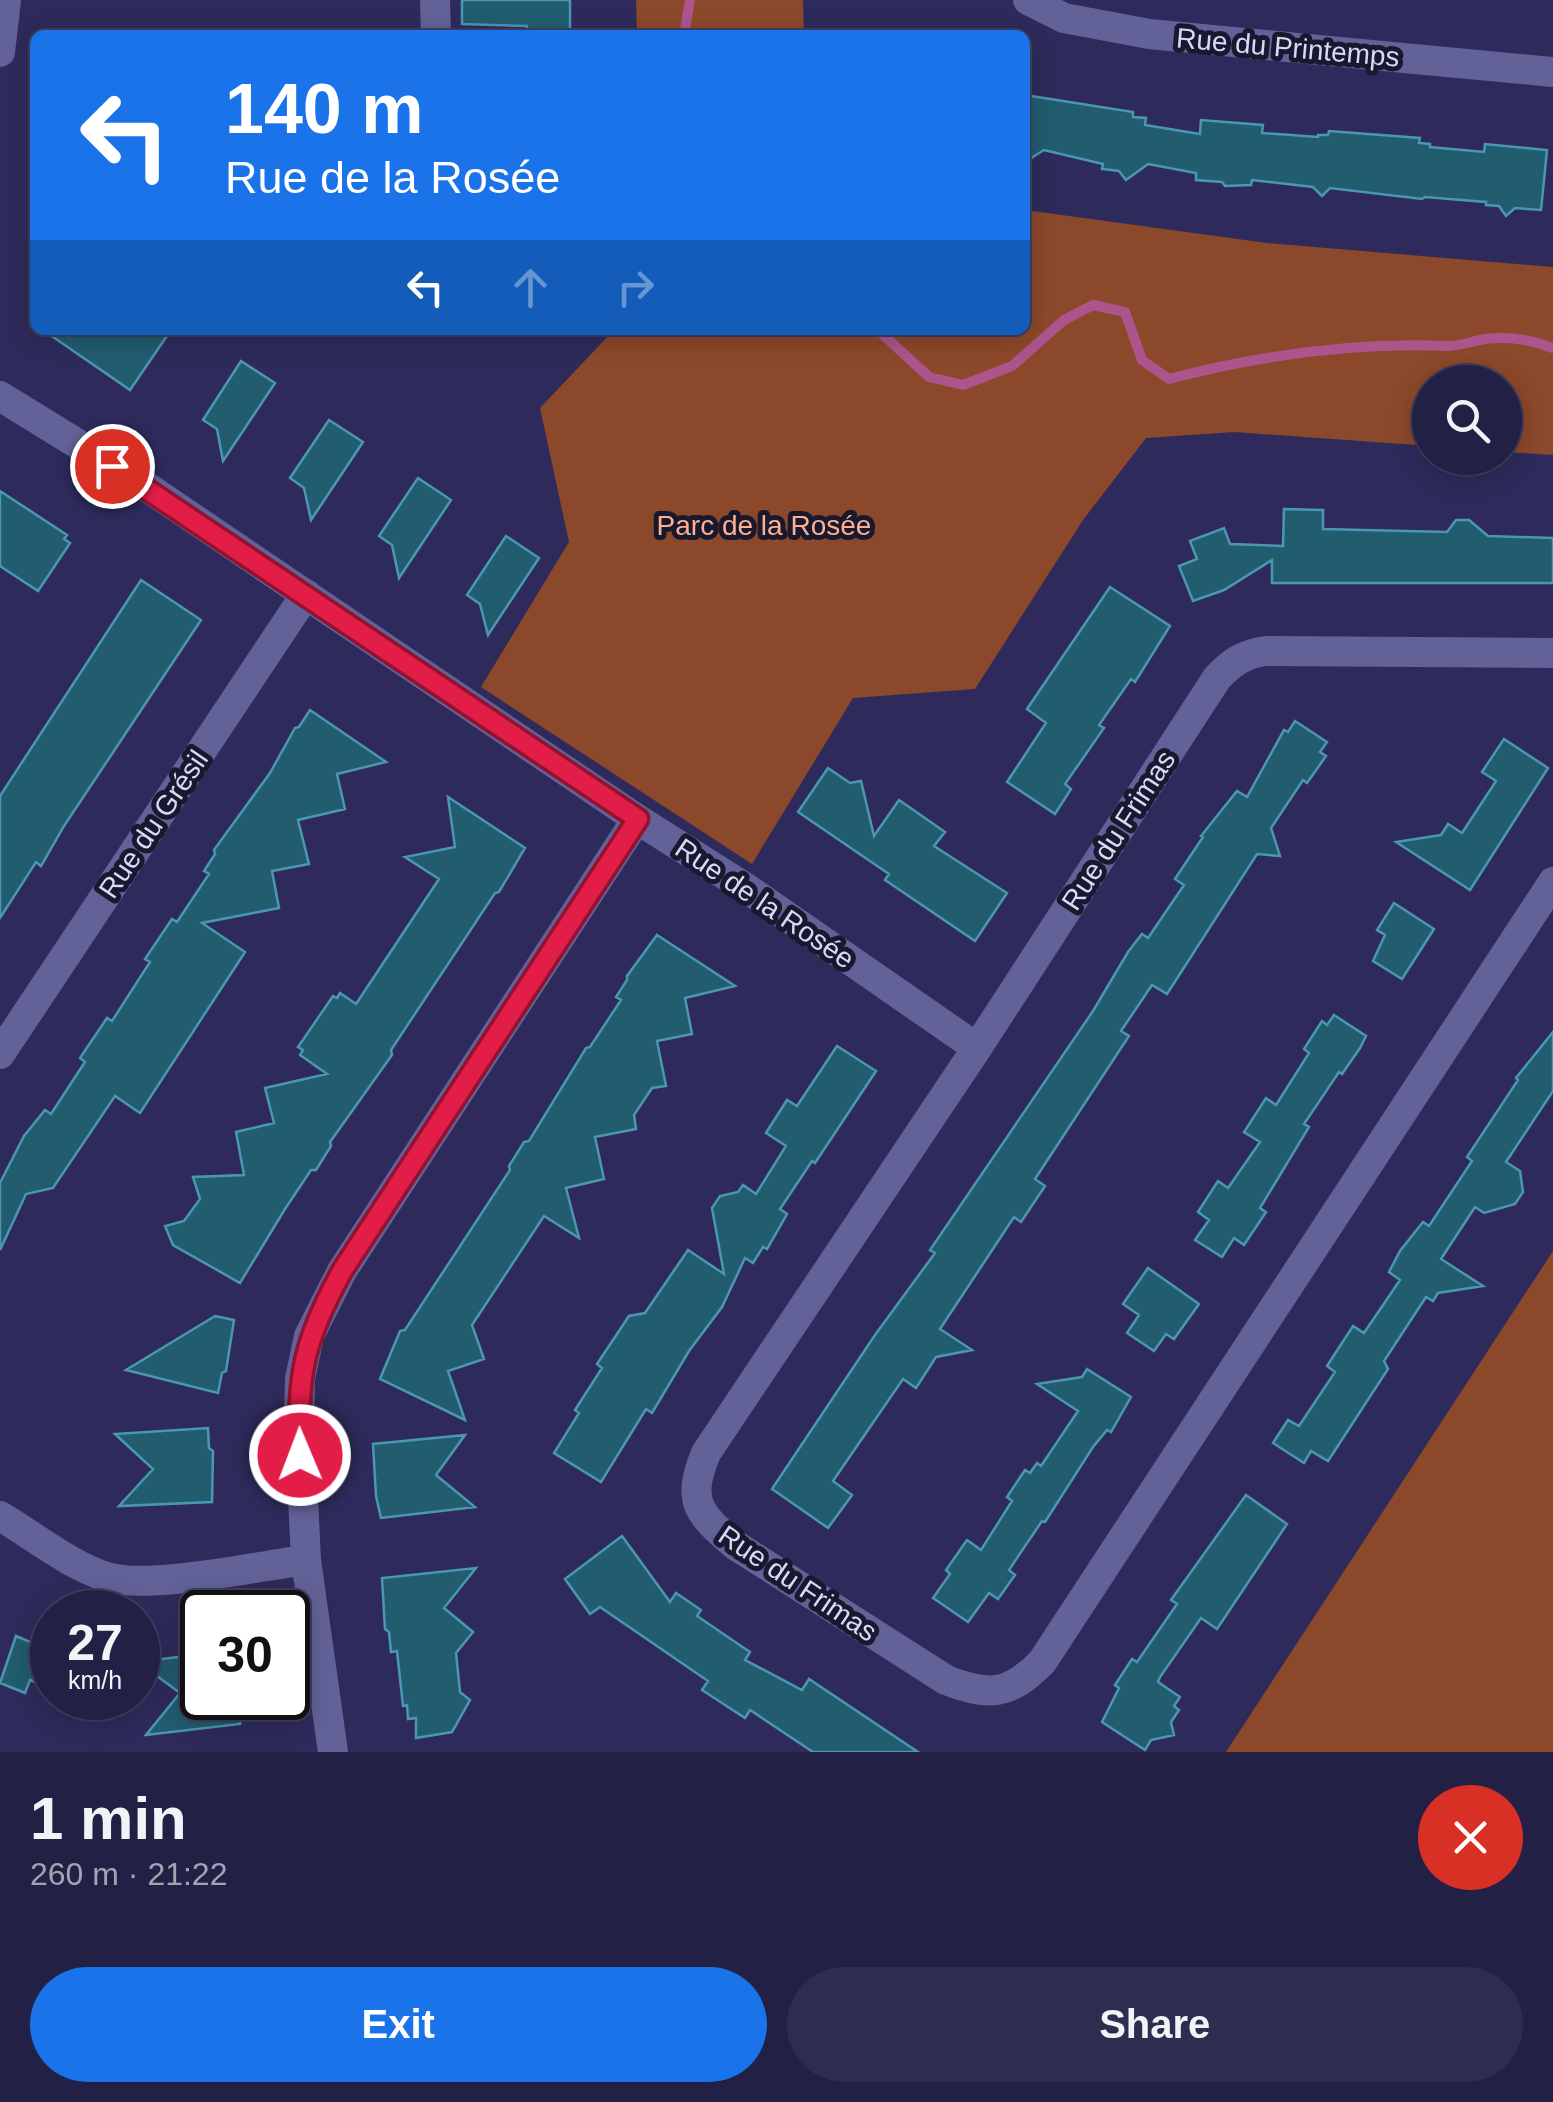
<!DOCTYPE html>
<html lang="en">
<head>
<meta charset="utf-8">
<style>
  body { margin:0; font-family:Helvetica,sans-serif; background:#2e2d50; color:#f1f3f6; height:100vh; display:flex; flex-direction:column; font-size:38px; white-space:nowrap }
  * { box-sizing:border-box; margin:0 }
  p { font-size:32px; color:#a2a3b3 }
  .icon { flex:none; width:55px; height:55px; fill:none; stroke:currentColor; stroke-width:2; stroke-linecap:round; stroke-linejoin:round }
  .map { position:relative; height:1752px; overflow:hidden }
  .sheet { display:flex; flex-direction:column; background:#222045; flex:1 }
  .sheet>* { flex:none }
  .banner { position:absolute; left:30px; top:30px; width:1000px; height:305px; border-radius:15px; box-shadow:0 5px 25px #0003,0 0 0 2px #3f3e5e; background:#1a73e8; color:#fff; overflow:hidden }
  .tools { position:absolute; left:1412px; top:365px; display:grid; gap:20px }
  .tools a { display:grid; place-items:center; width:110px; height:110px; border-radius:50%; background:#222045; box-shadow:0 5px 25px #0003,0 0 0 2px #3f3e5e; font-size:50px }
  .speed { position:absolute; left:30px; top:1590px; display:flex; gap:20px; font-size:50px; font-weight:700; text-align:center }
  .speed>* { display:grid; place-content:center; width:130px; height:130px; border-radius:50%; background:#222045; box-shadow:0 5px 25px #0003,0 0 0 2px #3f3e5e; line-height:1 }
  .speed small { font-size:25px; font-weight:400 }
  .speed .limit { border:5px solid #111; border-radius:15px; background:#fff; color:#111 }
  .pin { position:absolute; display:grid; place-items:center; width:85px; height:85px; color:#fff; margin:-42px; border:5px solid #fff; border-radius:50%; box-shadow:0 2px 10px #0007 }
  .me { position:absolute; width:110px; margin:-55px; rotate:359deg; stroke-linejoin:round; filter:drop-shadow(0 0 8px #0008) }
  .turn { display:flex; align-items:center; gap:35px; height:210px; padding:0 30px; font-size:45px }
  .turn .icon { width:130px; height:130px; stroke-width:2.5 }
  .turn b { display:block; font-size:70px; line-height:85px }
  .lanes { display:flex; align-items:center; height:95px; padding:0 30px; background:#0003; justify-content:center; gap:50px; direction:ltr }
  .lanes .off { opacity:.35 }
  .round { display:grid; place-items:center; flex:none; width:105px; height:105px; border-radius:52px; background:#2e2d50 }
  .overview { display:flex; align-items:center; justify-content:space-between; height:170px; padding:0 30px }
  h1 { font-size:60px; font-weight:700; line-height:75px }
  .primary-button { display:flex; gap:20px; margin-top:auto; padding:20px 30px }
  .primary-button a { flex:1; height:115px; border-radius:60px; background:#1a73e8; color:#fff; font-size:40px; font-weight:700; line-height:115px; text-align:center }
  .primary-button a+a { background:#2e2d50; color:#f1f3f6 }
  .map>svg:first-child { display:block }
</style>
</head>
<body>
<div class="map">
<svg width="1553" height="1752" viewBox="0 0 1553 1752">
  <rect width="100%" height="100%" fill="#2e2b5c"/>
  <!-- green -->
  <path fill="#8c482a" d="M636,0H803L804,35H637Z
    M1025,210L1267,243L1553,267V455L1505,452V382H1430V446L1234,432L1146,438L1083,520L975,689L853,698L752,864L481,687L569,542L540,408L614,330H1025Z
    M1553,1251V1752H1226Z"/>
  <g fill="none" stroke-linecap="round" stroke-linejoin="round">
    <!-- stream -->
    <path stroke="#ad548c" stroke-width="10" d="M684,35L690,0
      M878,330L929,377L963,385L1012,366L1064,320L1093,305L1125,312L1142,360L1169,379C1261,355 1353,342 1448,346C1460,346 1473,341 1485,339C1508,336 1532,340 1553,348"/>
  </g>
  <!-- building -->
  <path fill="#215c6f" stroke="#4b97b1" stroke-width="2.5" d="M462,0H570V35H526L527,26L462,24Z
    M1025,95L1133,112V117L1146,118L1145,125L1200,134L1201,120L1263,125L1262,133L1318,137V135H1328L1329,131L1420,138L1419,143L1430,144V147L1484,152L1485,144L1547,150L1541,210L1515,208L1506,216L1499,206L1486,205V202L1425,197L1422,199L1330,188L1322,196L1313,187L1252,180L1251,185L1225,186L1222,182L1196,180V173L1148,164L1126,180L1119,171L1102,169L1103,164L1044,150L1025,162Z
    M43,330H171L130,390Z
    M241,361L275,383L223,461L217,429L203,420Z
    M329,420L363,442L311,520L304,488L290,478Z
    M418,478L451,500L399,578L392,545L379,536Z
    M0,491L67,535L64,539L70,543L38,591L0,566Z
    M1284,509L1323,510V529L1447,532L1456,520H1469L1488,536L1553,538V583H1272V560L1224,590L1193,601L1179,566L1197,559L1190,541L1224,528L1230,544L1283,546Z
    M506,536L539,558L488,635L480,604L467,595Z
    M141,580L201,620L64,826L41,866L36,862L0,918V796Z
    M1110,587L1170,626L1135,682L1131,679L1099,725L1104,728L1065,784L1071,789L1055,814L1007,782L1046,723L1027,709Z
    M310,710L386,762L337,774L345,809L298,820L309,864L272,871L279,908L202,923L245,952L140,1113L115,1096L53,1188L26,1194L0,1250V1183L24,1136L45,1110L51,1114L85,1062L80,1058L107,1018L112,1021L150,962L145,959L172,919L177,922L209,874L204,871L215,854L214,850L270,773L295,728L299,727Z
    M1295,721L1327,742L1320,752L1326,756L1307,783L1303,780L1271,828L1280,856L1257,854L1167,994L1152,985L1121,1031L1129,1036L1035,1179L1045,1186L1021,1222L1014,1217L940,1329L972,1350L936,1357L916,1388L903,1379L833,1481L852,1495L828,1528L772,1489L875,1335L935,1253L930,1250L1093,1011L1128,952L1142,934L1148,938L1184,885L1175,879L1203,837L1201,836L1237,791L1247,797L1284,730L1288,732Z
    M1504,739L1548,768L1470,890L1396,842L1441,835L1448,824L1462,833L1496,781L1482,772Z
    M828,768L850,783L861,781L874,836L899,800L945,832L934,846L1007,893L975,941L885,880L889,874L798,812Z
    M448,797L525,848L499,892L495,893L391,1050L392,1055L330,1142L331,1146L316,1170H311L285,1209L240,1283L173,1245L165,1226L184,1221L200,1199L193,1177L244,1175L236,1132L274,1123L265,1088L327,1074L300,1055L303,1050L298,1047L333,996L337,998L340,993L356,1004L439,879L405,857L455,847Z
    M1394,903L1434,929L1402,979L1373,961L1385,935L1377,930Z
    M657,935L735,986L685,998L692,1034L657,1041L666,1086L652,1088L634,1115L636,1129L595,1137L604,1179L566,1188L579,1238L544,1216L472,1325L484,1359L448,1371L465,1420L380,1379L400,1331L405,1330L510,1170L509,1166L524,1142L529,1141L586,1048L590,1047L621,1000L616,997L627,980V976Z
    M1334,1015L1366,1036L1360,1048L1342,1074L1339,1072L1304,1124L1309,1127L1260,1208L1266,1212L1244,1245L1234,1238L1222,1257L1195,1240L1209,1220L1198,1212L1218,1181L1228,1188L1260,1142L1244,1132L1266,1098L1276,1105L1309,1053L1304,1049L1322,1021L1327,1025Z
    M1553,1032V1091L1506,1162L1520,1171L1523,1192L1515,1204L1484,1213L1475,1207L1441,1259L1483,1286L1438,1293L1433,1301L1426,1297L1384,1361L1388,1369L1328,1461L1311,1451L1304,1463L1273,1443L1288,1420L1299,1426L1335,1372L1327,1366L1353,1326L1364,1333L1400,1280L1389,1272L1400,1251L1423,1222L1429,1226L1472,1161L1467,1157L1518,1080L1516,1078Z
    M837,1046L876,1071L815,1163L812,1161L780,1209L787,1214L767,1249L763,1247L753,1263L745,1258L722,1307L689,1351L652,1413L646,1409L601,1482L554,1453L579,1413L575,1410L602,1368L597,1364L629,1316L645,1313L688,1250L724,1274L712,1208L720,1196L738,1192L743,1185L756,1194L786,1146L766,1133L787,1100L797,1106Z
    M1148,1268L1199,1304L1174,1339L1166,1334L1154,1351L1127,1333L1139,1315L1123,1304Z
    M215,1316L234,1320L226,1371L222,1373L218,1393L126,1370Z
    M1087,1369L1131,1397L1111,1432L1107,1430L1093,1447L1045,1522L1042,1521L1009,1570L1015,1575L998,1599L989,1593L968,1622L933,1598L950,1574L946,1570L967,1540L981,1550L1012,1501L1007,1497L1025,1470L1030,1473L1037,1463L1041,1466L1078,1411L1037,1384L1082,1377Z
    M208,1428L209,1448L213,1451L212,1502L119,1506L153,1469L115,1434Z
    M465,1435L436,1475L475,1507L381,1518L376,1496L373,1444Z
    M1246,1495L1287,1524L1217,1629L1201,1618L1160,1677L1158,1682L1180,1697L1174,1706L1179,1710L1171,1722L1174,1735L1151,1740L1145,1750L1102,1722L1119,1688L1115,1685L1132,1659L1137,1662L1177,1604L1171,1600Z
    M622,1536L670,1602L676,1593L701,1610L697,1616L750,1652L745,1660L802,1690L809,1679L918,1752H813L750,1710L745,1718L702,1690L708,1681L600,1607L590,1614L565,1579Z
    M476,1568L444,1608L473,1632L456,1653L460,1692L470,1700L452,1732L416,1738V1718L408,1719L407,1705L403,1706L397,1651L391,1652L389,1632L385,1629L382,1578Z
    M16,1636L52,1651V1689L30,1680L25,1693L0,1683Z
    M202,1654V1698H237L240,1724L146,1735L180,1693L138,1662Z"/>
  <g fill="none" stroke-linecap="round" stroke-linejoin="round">
    <!-- minor -->
    <path stroke="#636298" stroke-width="30" d="M435,0L436,35
      M1028,0L1064,18L1149,34L1553,72
      M0,52L6,0
      M0,396L141,483L637,819L749,890L977,1048
      M1553,653L1266,651C1244,654 1232,662 1217,678L977,1048L706,1453C686,1502 698,1513 735,1545L946,1680C990,1697 1009,1695 1042,1662L1553,882
      M0,1054L306,594
      M0,1516C34,1536 69,1565 107,1577C149,1590 258,1566 306,1560
      M333,1752L306,1560L299,1417L300,1379L309,1336L342,1271L637,819"/>
  </g>
  <g fill="none" stroke-linecap="round" stroke-linejoin="round">
    <defs>
      <path id="route" d="M112,466L638,819L342,1271C303,1342 297,1375 300,1455"/>
    </defs>
    <!-- route casing -->
    <use href="#route" stroke="#92132f" stroke-width="25"/>
    <!-- route -->
    <use href="#route" stroke="#e11d48" stroke-width="18"/>
  </g>
  <g text-anchor="middle" stroke-width="10" stroke-linejoin="round" paint-order="stroke">
    <!-- street labels -->
    <g font-size="28" fill="#d8d9f8" stroke="#18182e">
      <text transform="translate(1288 47) rotate(5)" y="10">Rue du Printemps</text>
      <text transform="translate(153 824) rotate(-56)" y="10">Rue du Grésil</text>
      <text transform="translate(1118 830) rotate(-57)" y="10">Rue du Frimas</text>
      <text transform="translate(765 903) rotate(34)" y="10">Rue de la Rosée</text>
      <text transform="translate(798 1583) rotate(34)" y="10">Rue du Frimas</text>
    </g>
    <!-- park labels -->
    <g font-size="28" fill="#fcb091" stroke="#18182e">
      <text x="764" y="535">Parc de la Rosée</text>
    </g>
  </g>
</svg>
<div class="tools">
<a><svg class="icon" aria-label="search" viewBox="0 0 24 24"><circle cx="10" cy="10" r="6"/><path d="M15 15l6 6"/></svg></a>
</div>
<div class="speed"><div>27<small>km/h</small></div><div class="limit">30</div></div>
<div class="pin" style="left:112px;top:466px;background:#d93025"><svg class="icon" aria-label="arrive" viewBox="0 0 24 24"><path d="M6 21V4h12l-3 4 3 4H6"/></svg></div>
<svg class="me" style="left:300px;top:1455px" viewBox="-20 -20 40 40"><circle r="17" fill="#e11d48" stroke="#fff" stroke-width="3"/><path d="M0-11L8 9 0 5-8 9z" fill="#fff"/></svg>
<div class="banner">
<div class="turn"><svg class="icon" aria-label="left" viewBox="0 0 24 24"><path d="M17 20v-9H6M10 6l-5 5 5 5"/></svg><div><b>140 m</b>Rue de la Rosée</div></div>
<div class="lanes"><svg class="icon" aria-label="left" viewBox="0 0 24 24"><path d="M17 20v-9H6M10 6l-5 5 5 5"/></svg><svg class="icon off" aria-label="ahead" viewBox="0 0 24 24"><path d="M12 20V5M6 11l6-6 6 6"/></svg><svg class="icon off" aria-label="right" viewBox="0 0 24 24"><path d="M7 20v-9h11M14 6l5 5-5 5"/></svg></div>
</div>
</div>
<section class="sheet">
<div class="overview"><div><h1>1 min</h1><p>260 m · 21:22</p></div><a class="round" style="background:#d93025;color:#fff"><svg class="icon" aria-label="close" viewBox="0 0 24 24"><path d="M6 6l12 12M18 6L6 18"/></svg></a></div>
<div class="primary-button"><a>Exit</a><a>Share</a></div>
</section>
</body>
</html>
